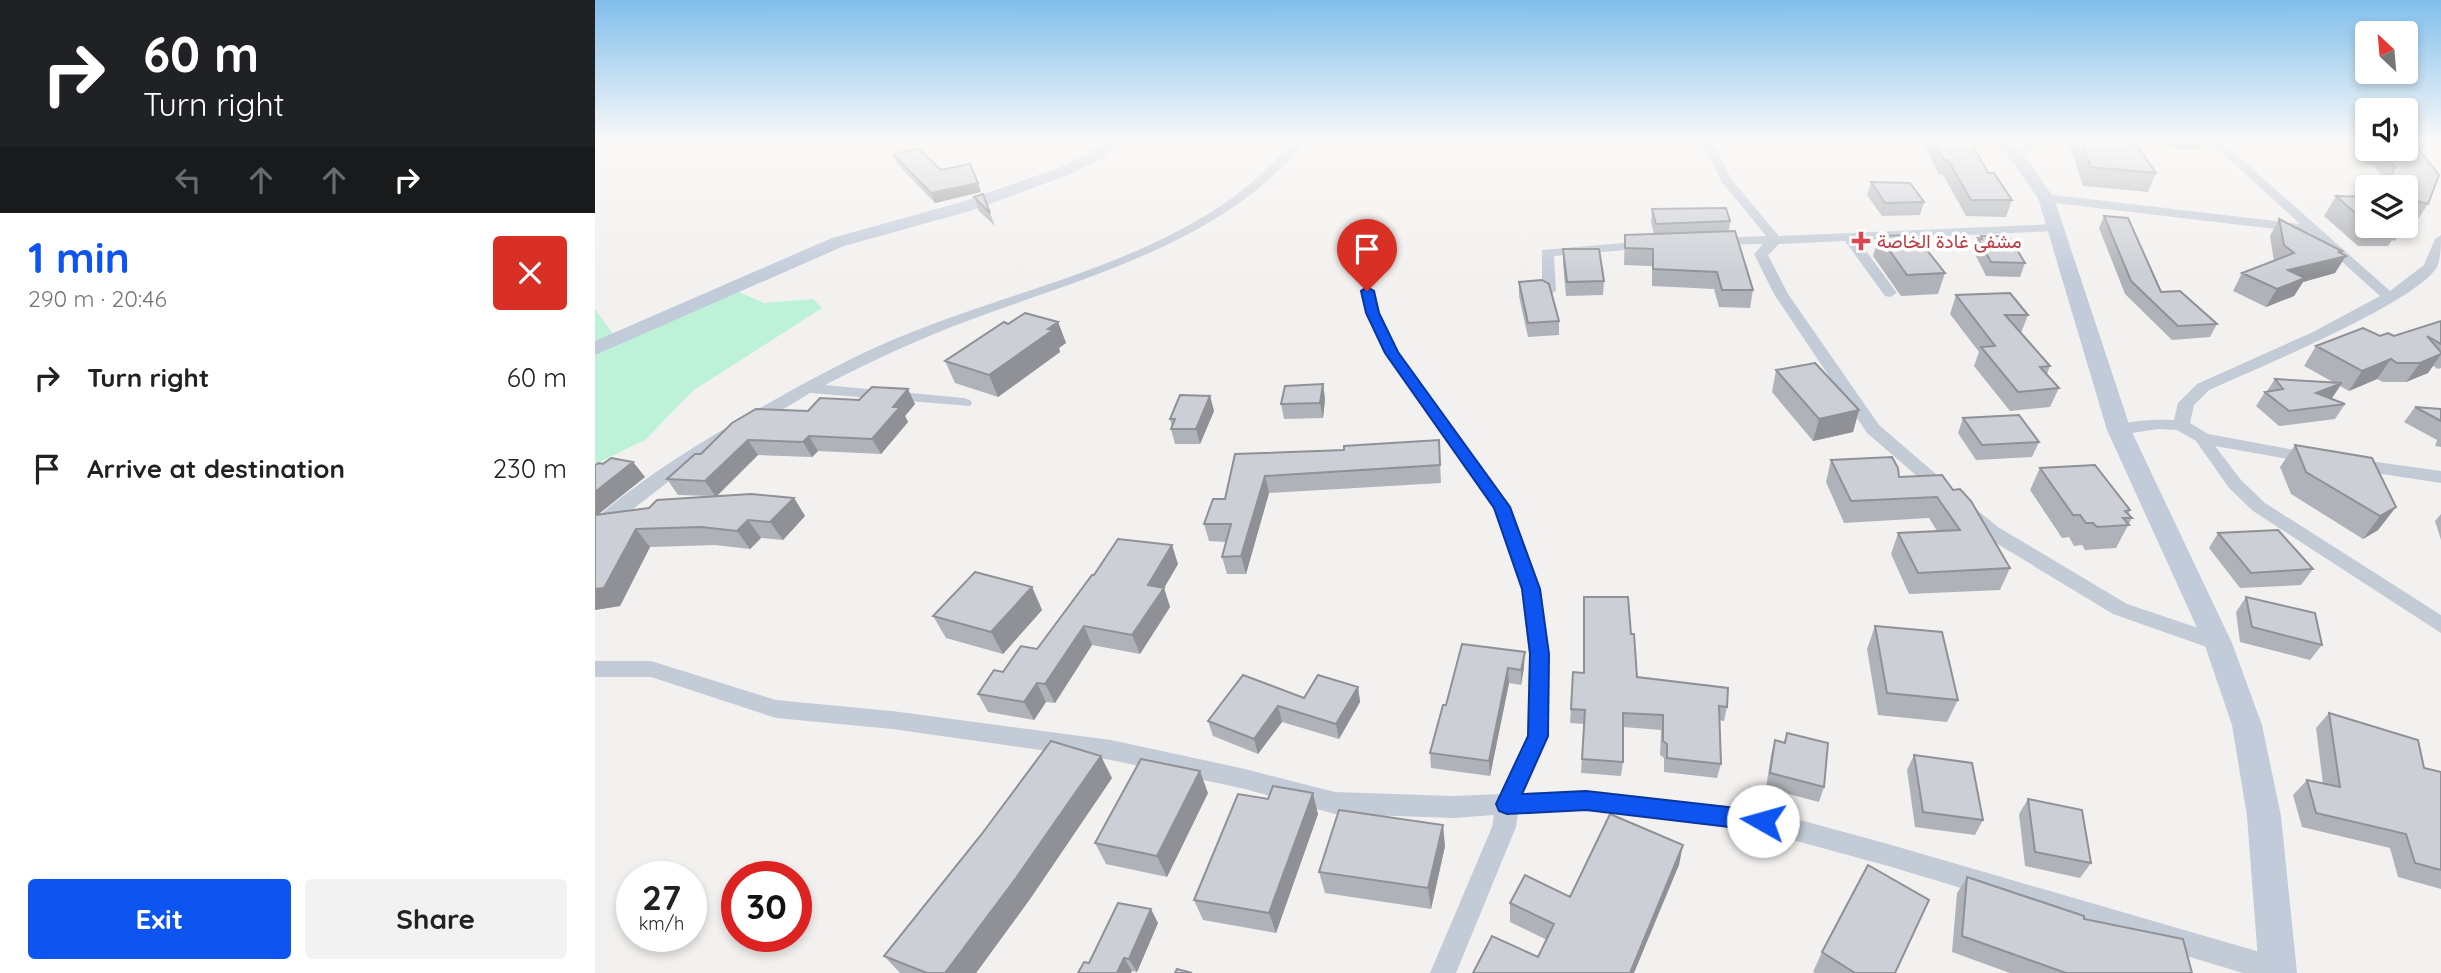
<!DOCTYPE html>
<html lang="en">
<head>
<meta charset="utf-8">
<style>
  body { margin:0; font-family:Quicksand,Vazirmatn,sans-serif; background:#f2f2f2; color:#222; height:100vh; display:flex; flex-direction:column; font-size:26px; white-space:nowrap }
  * { box-sizing:border-box; margin:0 }
  p { font-size:23px; color:#767676 }
  .icon { flex:none; width:38px; height:38px; fill:none; stroke:currentColor; stroke-width:2; stroke-linecap:round; stroke-linejoin:round }
  .map { position:relative; flex:1; overflow:hidden }
  .sheet { display:flex; flex-direction:column; background:#fff; width:595px }
  .sheet>* { flex:none }
  .top-card { background:#202124; color:#fff; overflow:hidden }
  .needle { width:46px; rotate:334deg }
  .fabs { position:absolute; left:1760px; top:21px; display:grid; gap:14px }
  .fabs a { display:grid; place-items:center; width:63px; height:63px; border-radius:7px; background:#fff; box-shadow:0 4px 10px #0003; font-size:35px }
  .speed { position:absolute; left:21px; top:861px; display:flex; gap:14px; font-size:35px; font-weight:700; text-align:center }
  .speed>* { display:grid; place-content:center; width:91px; height:91px; border-radius:50%; background:#fff; box-shadow:0 4px 10px #0003; line-height:1 }
  .speed small { font-size:18px; font-weight:400 }
  .speed .limit { border:10px solid #d22; background:#fff; color:#111 }
  .pin { position:absolute; display:grid; place-items:center; width:60px; height:60px; color:#fff; margin:-72px -30px; border-radius:50% 50% 50% 0; rotate:-45deg; box-shadow:0 0 7px #0007 }
  .pin .icon { rotate:45deg }
  .me { position:absolute; width:77px; margin:-38px; rotate:277deg; stroke-linejoin:round; filter:drop-shadow(0 0 5px #0008) }
  .turn { display:flex; align-items:center; gap:24px; height:147px; padding:0 28px; font-size:32px }
  .turn .icon { width:91px; height:91px; stroke-width:2.5 }
  .turn b { display:block; font-size:49px; line-height:60px }
  .lanes { display:flex; align-items:center; height:66px; padding:0 28px; background:#0003; justify-content:center; gap:35px; direction:ltr }
  .lanes .off { opacity:.35 }
  .round { display:grid; place-items:center; flex:none; width:74px; height:74px; border-radius:7px; background:#f2f2f2 }
  .head { display:flex; align-items:center; justify-content:space-between; height:119px; padding:0 28px }
  h1 { font-size:42px; font-weight:700; line-height:52px; color:#0e54f0 }
  .primary-button { display:flex; gap:14px; margin-top:auto; padding:14px 28px }
  .primary-button a { flex:1; height:80px; border-radius:7px; background:#0e54f0; color:#fff; font-size:28px; font-weight:700; line-height:80px; text-align:center }
  .primary-button a+a { background:#f2f2f2; color:#222 }
  ul { padding:0; list-style:none }
  li { display:flex; align-items:center; gap:21px; height:91px; padding:0 28px }
  li div { flex:1 }
  li b { display:block; font-size:26px }
  li em { font-style:normal }
  main { display:flex; flex:1; min-height:0 }
  .map>svg:first-child { display:block }
</style>
</head>
<body>
<main>
<section class="sheet">
<div class="top-card">
<div class="turn"><svg class="icon" aria-label="right" viewBox="0 0 24 24"><path d="M7 20v-9h11M14 6l5 5-5 5"/></svg><div><b>60 m</b>Turn right</div></div>
<div class="lanes"><svg class="icon off" aria-label="left" viewBox="0 0 24 24"><path d="M17 20v-9H6M10 6l-5 5 5 5"/></svg><svg class="icon off" aria-label="ahead" viewBox="0 0 24 24"><path d="M12 20V5M6 11l6-6 6 6"/></svg><svg class="icon off" aria-label="ahead" viewBox="0 0 24 24"><path d="M12 20V5M6 11l6-6 6 6"/></svg><svg class="icon" aria-label="right" viewBox="0 0 24 24"><path d="M7 20v-9h11M14 6l5 5-5 5"/></svg></div>
</div>
<div class="head"><div><h1>1 min</h1><p>290 m · 20:46</p></div><a class="round" style="background:#d93025;color:#fff"><svg class="icon" aria-label="close" viewBox="0 0 24 24"><path d="M6 6l12 12M18 6L6 18"/></svg></a></div>
<ul>
<li><svg class="icon" aria-label="right" viewBox="0 0 24 24"><path d="M7 20v-9h11M14 6l5 5-5 5"/></svg><div><b>Turn right</b></div><em>60 m</em></li>
<li><svg class="icon" aria-label="arrive" viewBox="0 0 24 24"><path d="M6 21V4h12l-3 4 3 4H6"/></svg><div><b>Arrive at destination</b></div><em>230 m</em></li>
</ul>
<div class="primary-button"><a>Exit</a><a>Share</a></div>
</section>
<div class="map">
<svg width="1846" height="973" viewBox="0 0 1846 973">
  <rect width="100%" height="100%" fill="#f3f1f0"/>
  <!-- green -->
  <path fill="#bdf2d8" d="M144,292L169,303L218,299L227,308L99,390L50,440L0,464V309L23,341Z"/>
  <g fill="none" stroke-linecap="round" stroke-linejoin="round">
    <!-- street -->
    <path fill="#c3cbd6" fill-rule="evenodd" d="M701,140H712C628,243 495,275 375,320C325,338 277,361 230,385L369,398L375,400L377,403L375,406L215,393L87,471L6,534L0,535V519C48,477 103,444 158,412C209,383 261,354 317,332C418,292 529,268 621,209C651,190 676,165 701,140Z
      M1106,140H1117L1136,179L1184,236L1463,224L1465,227L1459,231L1263,240L1302,293L1295,297L1290,296L1250,241L1184,244L1173,255L1193,294L1284,425L1356,487L1359,491L1356,495H1344L1272,433L1179,294L1159,254L1168,244L1115,245V239L1120,238L1171,236L1126,181Z
      M1433,140H1444L1445,143L1440,149L1418,155L1412,152L1432,145Z
      M1613,140H1625L1795,291L1829,265L1840,239L1846,235C1846,246 1846,257 1842,267C1821,303 1658,370 1614,390L1599,405L1595,423L1613,434L1721,454L1723,458L1715,463L1620,446L1646,480L1670,503L1846,615V633L1658,511L1634,488L1601,441L1582,430L1563,429L1524,435L1516,430C1526,420 1564,419 1579,420L1583,403L1602,384L1718,332L1785,296L1715,233L1451,202L1445,198L1451,194L1705,224Z
      M1050,241L1055,242V248L959,256L961,291L954,295L947,291V250Z
      M772,287L779,291L785,313L803,353L916,507L946,589L954,654V736L929,793L991,790L1168,810L1293,844L1682,957L1691,961L1694,973H1648L1293,866L1168,832L991,810L923,814L921,827L861,973H835L897,827L899,815L859,818L740,814L650,789L516,760L297,729L181,718L56,677H0V661H56L181,700L297,711L516,740L650,769L740,792L859,796L905,794L932,736L934,654L926,589L898,508L789,353L771,313L765,291Z
      M1760,459L1846,471V483L1754,469L1751,465L1754,461Z
      M1376,508L1382,510L1403,527L1532,604L1630,637L1633,643L1630,649L1623,651L1518,614L1391,537L1367,514L1370,510Z"/>
    <!-- secondary -->
    <path fill="#c2cbda" fill-rule="evenodd" d="M507,140H523L508,158L476,174L375,211L249,246L0,355V341L237,238L363,203L464,168L496,152Z
      M1394,140H1412L1424,149L1459,198L1536,430L1637,643L1667,725L1686,816L1702,973H1664L1652,816L1637,725L1609,643L1512,430L1443,198L1412,155Z"/>
  </g>
  <!-- wall -->
  <path fill="#afb2b8" d="M961,140H989L984,145Z
    M1327,140H1375L1393,173L1417,200L1411,217L1371,216L1348,175H1344Z
    M1469,140H1538L1561,173L1553,192L1488,186L1477,153Z
    M1566,140H1611L1606,149H1577Z
    M1754,140H1773V149H1811V140L1831,144L1826,152L1833,204L1823,219L1812,217L1811,219V187H1789L1791,183L1779,165L1771,164Z
    M298,154L346,170L386,192L340,203L302,164Z
    M1276,182L1329,202L1325,215L1287,216L1272,195Z
    M388,194L400,226L384,211L379,197Z
    M1741,196L1773,197V226H1809L1800,241L1797,240L1793,246H1763L1729,216Z
    M1057,209L1135,221L1134,231L1158,290L1155,308L1124,307L1119,289L1057,286V266L1029,265L1030,235L1059,234L1056,222Z
    M1509,216L1566,292L1622,324L1615,337L1577,340L1530,294L1504,228Z
    M1684,219L1747,251L1740,273L1708,282L1699,296L1671,307L1638,291L1647,273L1679,261L1675,236Z
    M1284,236L1350,273L1343,294L1306,296L1278,256Z
    M1386,236L1430,263L1425,277L1391,276L1379,252L1383,238L1385,239Z
    M968,249L1009,281L1008,295L971,296L968,263Z
    M924,282L964,321V335L933,337L924,296Z
    M1361,295L1433,315L1426,333L1455,366L1452,374L1464,388L1455,407L1415,411L1379,366L1384,352L1355,314Z
    M1846,321V368L1843,369L1838,366L1833,373L1811,382H1788L1782,379L1754,391L1745,386L1737,398H1735L1750,404L1740,419L1684,426L1661,406L1670,392L1672,391L1680,379L1738,382L1709,366L1721,346L1785,336H1799Z
    M463,322L471,343L464,348L465,352L403,397L360,383L350,361L413,324Z
    M1181,370L1264,410L1258,432L1218,441L1177,392Z
    M728,384L730,399L728,418L689,419L686,404Z
    M615,396L619,411L605,444H580L576,429L577,427L575,419Z
    M320,404L310,416L313,422L286,454L223,451L217,457L163,455L121,496L199,498L210,516L188,540L166,538L155,549L120,545L55,547L25,606L0,610V465L38,462L50,477L3,514L54,508L117,496L83,495L72,479L106,454L213,411Z
    M1820,407L1846,409V447L1840,446L1842,440L1809,422Z
    M1368,418L1444,442L1437,457L1381,460L1363,433Z
    M844,440L846,483L674,493L651,574H632L627,557L631,542L614,541L609,524L630,499L640,454L749,450Z
    M1700,445L1801,507L1783,530L1768,539L1696,494L1685,467Z
    M1236,460L1304,477L1347,475L1415,568L1405,590L1314,594L1296,554L1303,533L1342,531L1334,518L1249,523L1231,482Z
    M1445,468L1535,510L1533,514L1537,518L1521,548L1490,550L1487,545L1479,546L1474,537L1467,538L1435,490Z
    M1846,514V540L1840,521Z
    M1623,533L1718,569L1706,585L1645,588L1614,548Z
    M583,564L569,588L575,607L545,654L497,645L460,703L451,702L439,720L393,712L383,694L408,672L442,649L499,575Z
    M437,587L447,610L408,654L351,638L338,616Z
    M989,597L1036,634L1042,677L1132,707L1129,721L1124,720L1126,764L1122,778L1069,772V758L1065,755L1066,730L1028,727V762L1026,776L986,773L989,724L975,723L978,672L988,673Z
    M1651,597L1727,645L1715,660L1645,642L1641,612Z
    M1280,626L1363,700L1352,722L1283,715L1272,649Z
    M867,644L929,667L926,685L914,683L895,776L836,768L835,753L851,705Z
    M763,687L765,702L744,739L687,722L663,754L618,736L613,721L709,698Z
    M1734,713L1829,768L1846,772V889L1803,877L1795,848L1707,827L1698,795L1712,780L1728,784L1721,728Z
    M1192,733L1229,787L1224,802L1171,788L1176,755L1180,740L1189,742Z
    M1319,755L1388,820L1380,835L1320,827L1312,770Z
    M517,778L435,899L381,973H305L289,956Z
    M613,793L572,877L511,864L500,843Z
    M673,799L723,814L681,933L608,920L599,900Z
    M1433,799L1496,863L1485,878L1430,866L1424,814Z
    M850,846L836,909L730,893L724,872Z
    M1084,865L952,940L915,922V903L975,897Z
    M1372,877L1489,919L1597,973H1415L1357,952L1362,893Z
    M563,923L542,972L494,963Z
    M1227,952L1300,973H1220L1218,972Z"/>
  <!-- shaded-wall -->
  <path fill="#8f9196" d="M383,183L386,192L340,203L336,193Z
    M1747,251L1744,257L1751,256L1740,273L1708,282L1699,296L1671,307L1693,270Z
    M463,322L471,343L464,348L465,352L403,397L394,375Z
    M1846,354L1833,373L1811,382L1825,363Z
    M1796,359L1782,379L1754,391L1767,371Z
    M1747,383L1737,398L1712,408L1721,393Z
    M728,384L730,399L728,418L725,403Z
    M313,389L320,404L310,416L313,422L286,454L277,439L298,407Z
    M615,396L619,411L605,444L601,429Z
    M1264,410L1258,432L1218,441L1224,419Z
    M214,436L223,451L217,457L208,442Z
    M153,440L163,455L121,497L110,481Z
    M38,462L50,477L0,517V492Z
    M670,476L674,493L651,574L646,556Z
    M199,498L210,516L188,540L175,522Z
    M1801,507L1783,530L1768,539L1785,516Z
    M153,520L166,538L155,549L142,531Z
    M41,529L55,547L25,606L0,610V589Z
    M577,545L583,564L569,588L575,607L545,654L537,635L553,585Z
    M437,587L447,610L408,654L396,632Z
    M489,626L497,645L460,703L450,684Z
    M930,652L929,667L926,685V670Z
    M913,668L914,683L895,776L894,761Z
    M442,683L451,702L439,720L429,702Z
    M763,687L765,702L744,739L741,724Z
    M683,706L687,722L663,754L659,739Z
    M506,756L517,778L435,899L381,973H350Z
    M605,771L613,793L572,877L562,856Z
    M718,793L723,814L681,933L674,913Z
    M848,825L850,846L836,909L833,888Z
    M1088,845L1084,865L1039,973H1035Z
    M556,909L563,923L542,972L534,959Z
    M529,958L537,971L536,973H522Z"/>
  <!-- building -->
  <path fill="#cccfd6" stroke="#8f9196" stroke-width="2" d="M1339,140H1375L1393,173H1399L1417,200H1376L1353,160H1349Z
    M1486,140H1538L1561,173L1496,167Z
    M1811,140H1828L1831,144L1818,142L1844,175L1833,204L1811,198V187H1791L1800,167L1787,150L1779,149H1811Z
    M323,148L346,170L375,164L383,183L336,193L298,154Z
    M1276,182L1315,183L1329,202L1290,203Z
    M388,194L395,213L379,197Z
    M1741,196L1773,197V224Z
    M1131,208L1135,221L1061,224L1057,209Z
    M1509,216L1533,218L1566,292L1585,291L1622,324L1583,326L1536,281Z
    M1684,219L1747,251L1744,252L1751,256L1693,270L1710,278L1682,289L1647,273L1699,253L1689,245Z
    M1140,231L1158,290H1127L1122,272L1058,269V249L1030,248V235Z
    M1320,235L1350,273L1312,275L1284,236Z
    M1386,236H1410L1416,240L1430,263L1396,262L1383,238L1387,239Z
    M968,249H1004L1009,281L972,282Z
    M947,280L954,284L964,321L933,323L924,282Z
    M1415,293L1433,315H1410L1455,366L1445,367L1464,388L1423,392L1386,347L1400,346L1361,295Z
    M430,313L463,322L453,329L458,330L394,375L350,361L409,322L413,324Z
    M1846,321V344L1832,336L1846,352V354L1825,363H1802L1796,359L1767,371L1721,346L1768,328L1785,336L1793,333L1799,336Z
    M1220,363L1264,410L1224,419L1181,370Z
    M1680,379L1747,383L1721,393L1750,404L1694,411L1670,392L1688,389Z
    M728,384L725,403L686,404L690,386Z
    M277,387L313,389L298,407H305L277,439L214,436L208,442L153,440L110,481L72,479L100,454H106L137,423L161,409L213,411L225,398L264,400Z
    M585,395L615,396L601,429H576L580,419H575Z
    M1820,407L1846,409V421Z
    M1424,415L1444,442L1387,445L1368,418Z
    M844,440L845,465L670,476L646,556L627,557L636,524H609L618,499H630L640,454L749,450V446Z
    M1700,445L1777,458L1801,507L1785,516L1711,472Z
    M1297,457L1303,468L1304,477L1347,475L1358,490L1365,489L1376,501L1415,568L1323,573L1303,533L1365,530L1342,497L1256,501L1236,460Z
    M16,458L38,462L0,492V465L4,463L8,464Z
    M1500,465L1535,510L1530,511L1537,518H1528L1534,525L1502,527L1498,523H1491L1485,515H1478L1445,468Z
    M156,494L199,498L175,522L153,520L142,531L106,527L41,529L9,588L0,589V515L54,508L62,500Z
    M1683,530L1718,569L1656,573L1623,533Z
    M523,539L577,545L553,585L569,588L537,635L489,626L450,684L442,683L429,702L383,694L399,670L408,672L426,646L442,649L497,575H499Z
    M380,572L437,587L396,632L338,616Z
    M989,597H1033L1036,634H1039L1042,677L1133,688L1132,707L1124,706L1126,764L1072,758V744L1068,741V715L1028,713V762L987,759L990,710L976,709L978,672L989,673Z
    M1651,597L1720,613L1727,645L1657,627Z
    M1280,626L1347,632L1363,700L1292,693Z
    M867,644L930,652L926,670L913,668L894,761L835,753L848,705H851Z
    M648,675L709,698L723,675L763,687L741,724L683,706L659,739L613,721Z
    M1734,713L1823,740L1829,768L1846,772V870L1820,863L1811,834L1721,813L1712,780L1745,787Z
    M1192,733L1233,743L1229,787L1175,773L1180,740L1190,743Z
    M456,741L506,756L421,878L350,973H332L289,956L386,835Z
    M1319,755L1377,763L1388,820L1328,812Z
    M546,759L605,771L562,856L500,843Z
    M678,786L718,793L674,913L599,900L643,794L673,799Z
    M1433,799L1487,810L1496,863L1440,852Z
    M744,810L848,825L833,888L724,872Z
    M1015,814L1088,845L1035,973H878L897,936L943,957L959,924L915,903L930,875L975,897Z
    M1273,865L1334,900L1300,973H1260L1227,952Z
    M1372,877L1489,916V919L1588,939L1597,973H1471L1367,936Z
    M523,903L556,909L534,959L529,958L522,973H483L489,962L494,963Z
    M582,969L597,973H580Z"/>
  <!-- sky -->
  <linearGradient id="sky" x2="0" y2="1"><stop stop-color="#81beec"/><stop offset="0.51" stop-color="#faf9f8"/><stop offset="1" stop-color="#faf9f8" stop-opacity="0"/></linearGradient>
  <rect width="1846" height="276" fill="url(#sky)"/>
  <!-- route -->
  <path fill="#0e54f0" stroke="#09379c" stroke-width="2" d="M772,287L779,291L784,313L803,352L915,507L945,589L954,654L953,736L927,794L991,791L1168,811L1175,814L1178,821L1175,828L1168,831L991,810L912,814L904,811L901,804L933,736L935,654L927,589L899,508L790,353L771,313L766,291Z"/>
  <!-- markers -->
  <path fill="#e0444e" stroke="#fff" stroke-width="2.5" d="M1262.5 230.5h7v7h7v7h-7v7h-7v-7h-7v-7h7z"/>
  <g text-anchor="middle" stroke-width="7" stroke-linejoin="round" paint-order="stroke">
    <!-- far-health labels -->
    <g font-size="19" fill="#be3a42" stroke="#fff" text-anchor="start">
      <text x="1282" y="248">مشفى غادة الخاصة</text>
    </g>
  </g>
</svg>
<div class="fabs">
<a><svg class="needle" viewBox="-14 -14 28 28"><path d="M0-13l5 13h-10z" fill="#e53935"/><path d="M0 13l5-13h-10z" fill="#767676"/></svg></a>
<a><svg class="icon" aria-label="sound" viewBox="0 0 24 24"><path d="M4 9h4l5-4v14l-5-4H4zM17 9q2 3 0 6"/></svg></a>
<a><svg class="icon" aria-label="layers" viewBox="0 0 24 24"><path d="M12 4l9 5-9 5-9-5zM3 14l9 5 9-5"/></svg></a>
</div>
<div class="speed"><div>27<small>km/h</small></div><div class="limit">30</div></div>
<div class="pin" style="left:772px;top:291px;background:#d93025"><svg class="icon" aria-label="arrive" viewBox="0 0 24 24"><path d="M6 21V4h12l-3 4 3 4H6"/></svg></div>
<svg class="me" style="left:1168px;top:821px" viewBox="-20 -20 40 40"><circle r="19" fill="#fff"/><path d="M0-13L10 11 0 6-10 11z" fill="#0e54f0"/></svg>
</div>
</main>
</body>
</html>
